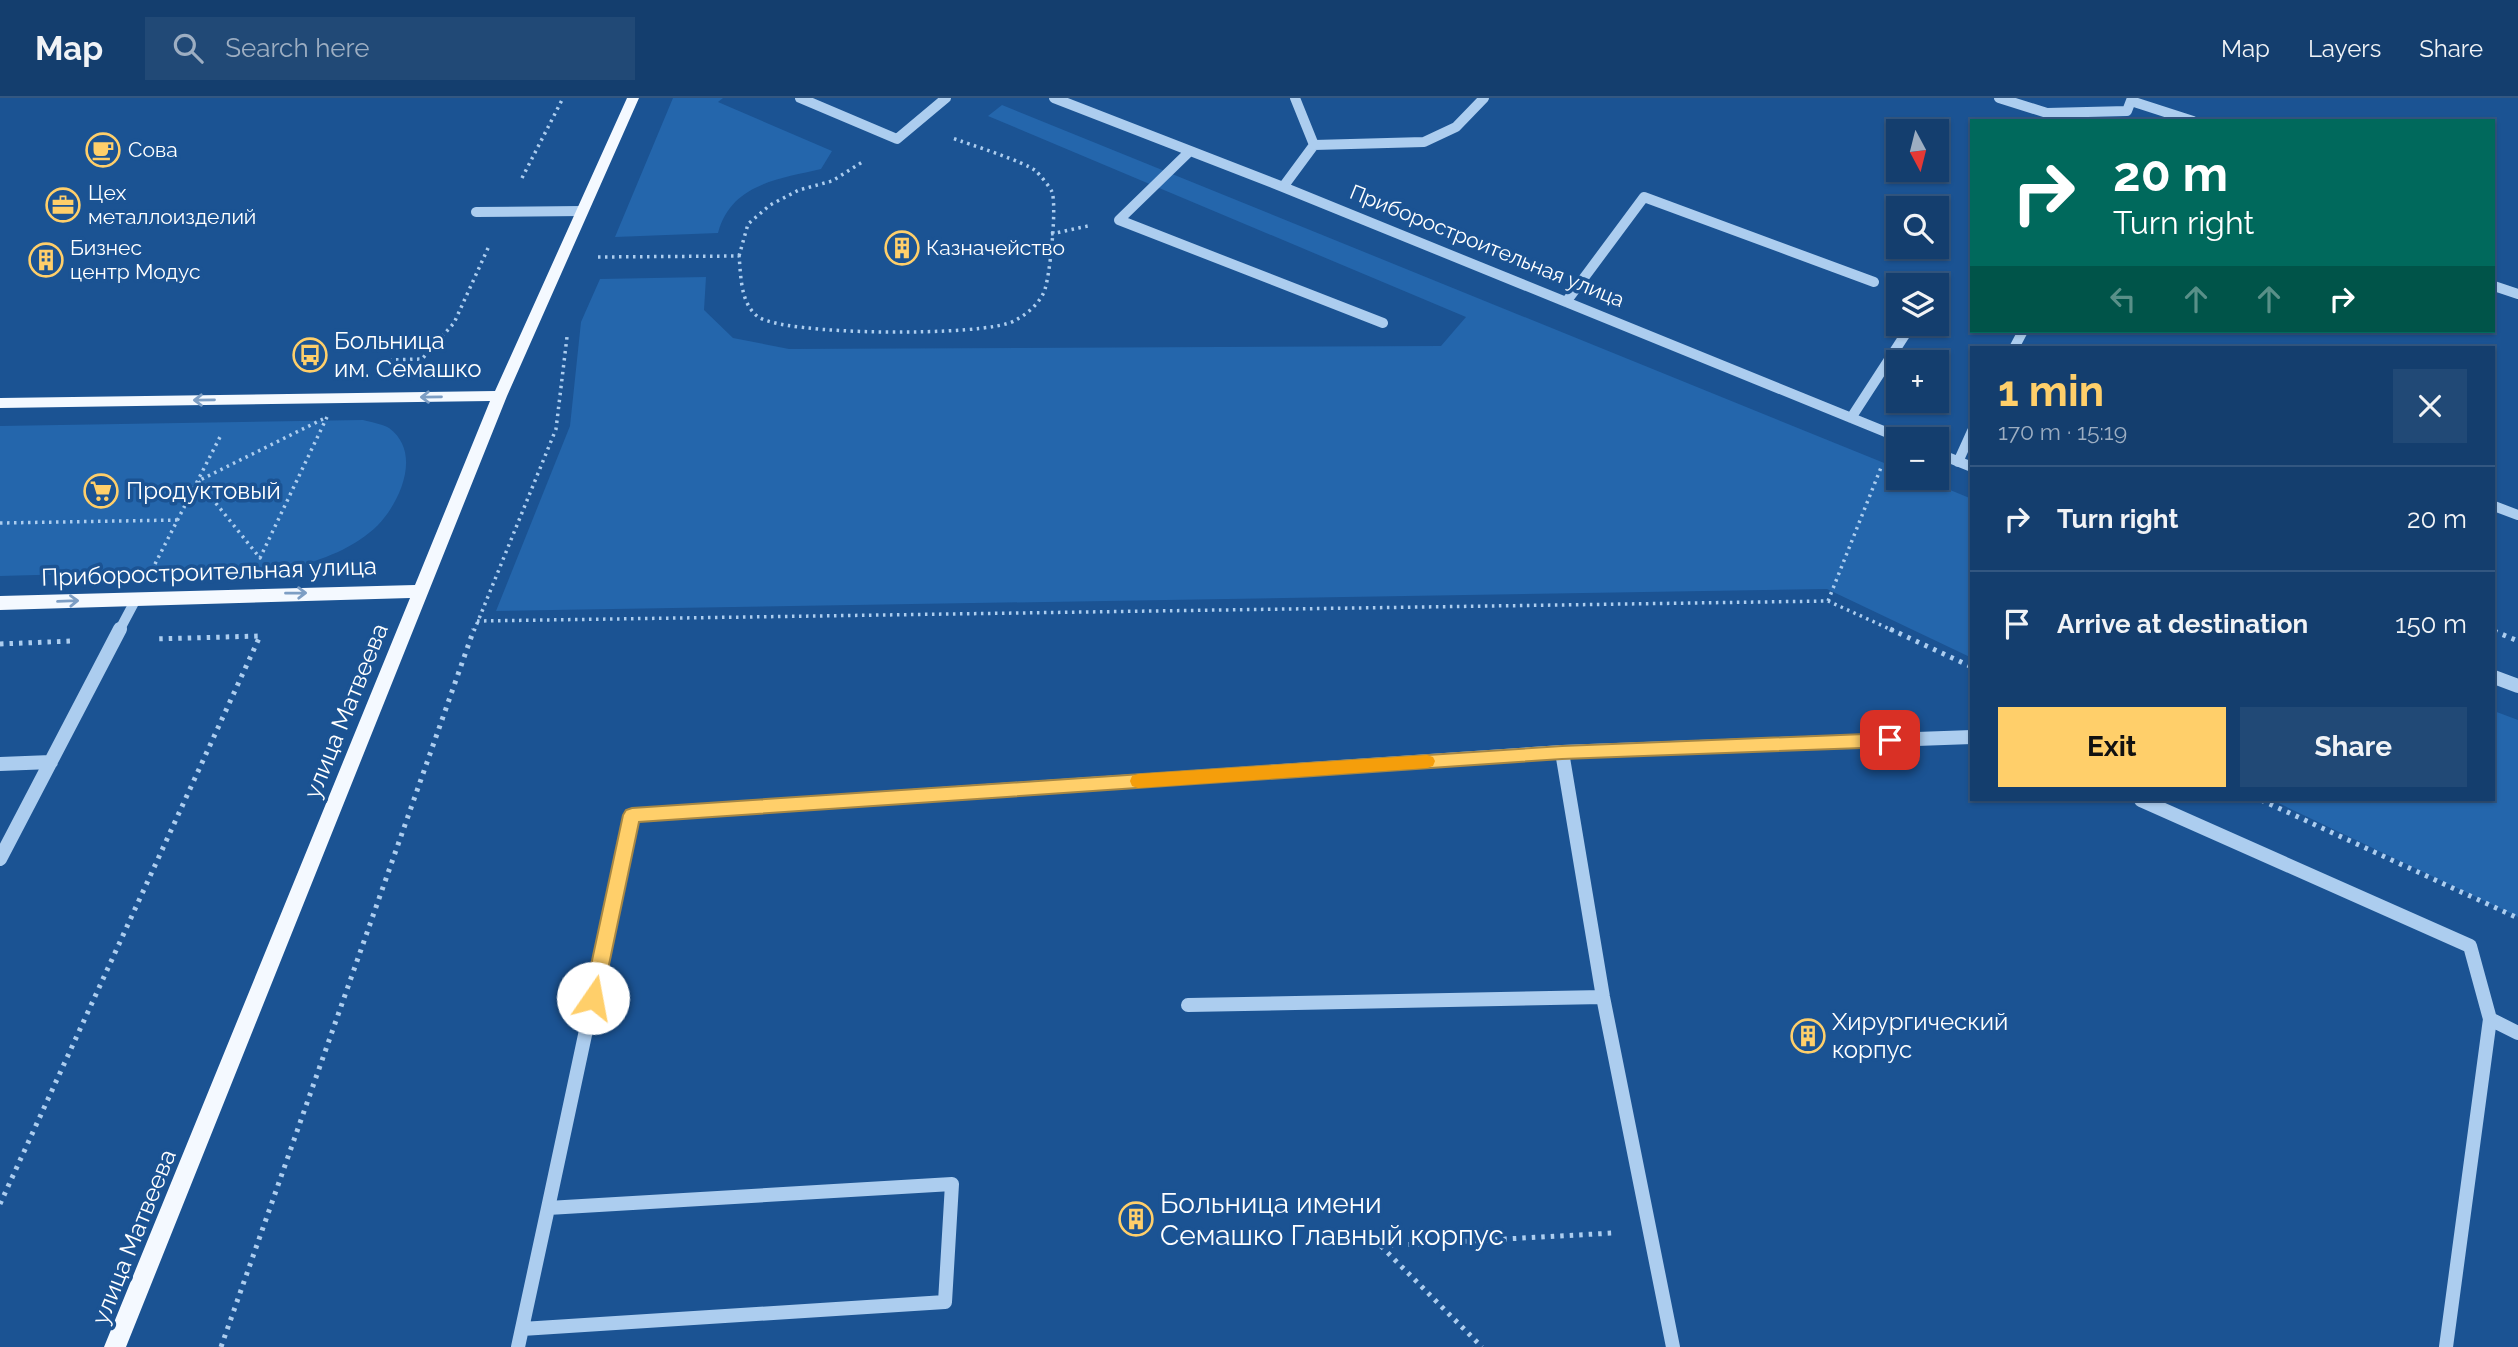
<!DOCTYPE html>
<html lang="en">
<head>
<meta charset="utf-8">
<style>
  body { margin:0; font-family:Raleway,sans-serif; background:#214976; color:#f1f3f6; height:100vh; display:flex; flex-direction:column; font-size:26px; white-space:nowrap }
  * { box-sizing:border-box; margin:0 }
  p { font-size:23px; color:#9daec2 }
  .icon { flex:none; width:38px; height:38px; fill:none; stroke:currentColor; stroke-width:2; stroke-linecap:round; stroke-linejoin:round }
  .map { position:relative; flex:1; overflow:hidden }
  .drawer { position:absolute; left:1970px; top:248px; width:525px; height:455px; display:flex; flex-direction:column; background:#143e6e; border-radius:0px; box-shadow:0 2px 5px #0004,0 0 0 2px #335781 }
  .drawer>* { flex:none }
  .guide { position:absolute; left:1970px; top:21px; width:525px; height:214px; border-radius:0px; box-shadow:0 2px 5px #0004,0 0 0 2px #335781; background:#00695c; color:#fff; overflow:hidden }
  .needle { width:46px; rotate:173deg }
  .tools { position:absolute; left:1886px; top:21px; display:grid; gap:14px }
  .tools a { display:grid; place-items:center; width:63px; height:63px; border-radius:0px; background:#143e6e; box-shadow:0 2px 5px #0004,0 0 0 2px #335781; font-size:35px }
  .pin { position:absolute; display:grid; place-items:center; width:60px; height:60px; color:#fff; margin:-30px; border-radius:14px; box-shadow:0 4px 10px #0006 }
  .me { position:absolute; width:77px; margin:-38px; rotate:12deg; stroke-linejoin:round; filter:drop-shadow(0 0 5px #0008) }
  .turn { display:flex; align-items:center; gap:24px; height:147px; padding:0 28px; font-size:32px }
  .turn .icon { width:91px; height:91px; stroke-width:2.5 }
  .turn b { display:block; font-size:49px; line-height:60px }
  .lanes { display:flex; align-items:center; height:66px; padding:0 28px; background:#0003; justify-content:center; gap:35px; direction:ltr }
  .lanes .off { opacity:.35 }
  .round { display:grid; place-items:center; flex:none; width:74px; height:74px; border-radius:0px; background:#214976 }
  .head { display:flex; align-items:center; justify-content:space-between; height:119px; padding:0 28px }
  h1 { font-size:42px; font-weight:700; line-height:52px; color:#ffcf6a }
  .primary-button { display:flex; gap:14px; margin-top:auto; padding:14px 28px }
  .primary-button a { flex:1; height:80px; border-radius:0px; background:#ffcf6a; color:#111; font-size:28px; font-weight:700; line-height:80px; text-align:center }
  .primary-button a+a { background:#214976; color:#f1f3f6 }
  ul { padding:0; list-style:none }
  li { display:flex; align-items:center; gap:21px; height:105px; padding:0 28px; border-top:2px solid #335781 }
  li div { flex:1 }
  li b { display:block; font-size:26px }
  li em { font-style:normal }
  header { display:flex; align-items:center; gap:42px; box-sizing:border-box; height:98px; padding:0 35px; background:#143e6e; border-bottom:2px solid #335781 }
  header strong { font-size:33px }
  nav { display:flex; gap:38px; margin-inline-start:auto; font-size:24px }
  .search { width:490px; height:63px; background:#214976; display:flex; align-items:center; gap:18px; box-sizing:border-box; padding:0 24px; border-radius:0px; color:#9daec2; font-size:26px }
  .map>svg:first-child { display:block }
</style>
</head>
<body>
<header>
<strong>Map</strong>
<div class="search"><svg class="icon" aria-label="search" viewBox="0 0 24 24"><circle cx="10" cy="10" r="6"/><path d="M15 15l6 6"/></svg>Search here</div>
<nav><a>Map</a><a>Layers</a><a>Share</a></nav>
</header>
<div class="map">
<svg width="2518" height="1249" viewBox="0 0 2518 1249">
  <rect width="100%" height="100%" fill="#1b5393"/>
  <!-- green -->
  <path fill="#2466ac" d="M673,0H723L718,4L832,53L821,71C778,81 731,86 718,135L615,139Z
    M1002,7L1899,371V380H1921L1972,401V560L1827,491L496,513L570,328L581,224L600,181L706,179L704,212L733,240L789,251L1441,248L1466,219L988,18Z
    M363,322C370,324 382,326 389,330C422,354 401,403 378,427C355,450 322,462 291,470L0,478V328Z
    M2494,613L2518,622V819L2272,702H2494Z"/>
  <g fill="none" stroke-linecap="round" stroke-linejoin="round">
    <!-- path-far1 -->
    <path stroke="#accdef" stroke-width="3.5" stroke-dasharray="2.5 4.5" stroke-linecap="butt" d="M522,80L563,0
      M1051,136L1088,128
      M739,158L748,126L770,107L799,92L832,83L864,63
      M598,159L739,158C741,177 740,204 757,218C780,238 985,239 1014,223C1026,217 1038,207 1044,194C1050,180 1057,108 1052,94C1050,89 1040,77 1036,73C1025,64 969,46 952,40
      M389,262L422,261L454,225L489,148
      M327,319L260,460L198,383Z
      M0,425L178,422
      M155,466L221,337
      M1828,503L1882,367
      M477,523L1828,503L1894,533
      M474,533L556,331L567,239"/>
    <!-- path -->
    <path stroke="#accdef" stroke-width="5" stroke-dasharray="3.5 6" stroke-linecap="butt" d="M1890,531L1972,569
      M2494,533L2518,543
      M0,546L72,543
      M2261,702L2518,820
      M0,1106L260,538L154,541
      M1380,1148L1613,1135
      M1381,1148L1482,1249
      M221,1249L474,531"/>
    <!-- minor-far1 -->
    <path stroke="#accdef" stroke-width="10" d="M800,0L897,41L946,0
      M1054,0L1283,89L1903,341
      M1295,0L1314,47
      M1999,0L2047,15L2127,13L2132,0
      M2131,3L2193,23
      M1190,53L1119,122L1383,225
      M1283,89L1314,47L1424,44L1456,29L1484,0
      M476,114L582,113
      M1937,187L1943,178
      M2494,188L2518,196
      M1566,204L1644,99L1874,184
      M2014,250L2023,233
      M1851,320L1912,226
      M1937,355L1972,369
      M1958,364L1972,333
      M2494,408L2518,417
      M119,533L136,501"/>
    <!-- minor -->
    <path stroke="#accdef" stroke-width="14" d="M2494,579L2518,588
      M1562,654L1603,899L1673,1249
      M0,666L51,664
      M2141,702L2470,848L2490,921L2446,1249
      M0,761L120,531
      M1188,907L1603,899
      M2490,921L2518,935
      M548,1110L632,717L1562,654L1972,639
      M518,1249L548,1110L952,1086L945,1204L522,1231"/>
    <!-- major -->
    <path fill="#f4f9ff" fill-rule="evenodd" d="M627,0H639L507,298L126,1249H104L410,500L0,512V498L415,487L490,303L0,310V300L495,293Z"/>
  </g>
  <!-- one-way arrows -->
  <defs><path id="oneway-shaft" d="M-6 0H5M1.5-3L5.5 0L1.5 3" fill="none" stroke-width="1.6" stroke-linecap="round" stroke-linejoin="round" transform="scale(1.75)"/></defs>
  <g stroke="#7d9ec4">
    <use href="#oneway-shaft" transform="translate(431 299) rotate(179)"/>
    <use href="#oneway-shaft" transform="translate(204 302) rotate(179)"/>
    <use href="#oneway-shaft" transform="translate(296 495) rotate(-1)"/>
    <use href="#oneway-shaft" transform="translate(68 503) rotate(-2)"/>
  </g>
  <!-- route -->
  <path fill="#ffcf6a" stroke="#a68745" stroke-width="2" d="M1890,635L1896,637L1898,642L1896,647L1890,649L1562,661L639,724L602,900L599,906L593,909L586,906L584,900L623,717L626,712L632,710L1562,648Z"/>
  <!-- slow -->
  <path fill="#f59e0b" d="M1427,657L1433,659L1435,663L1433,668L1427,670L1138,690L1132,688L1130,683L1132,678L1138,676Z"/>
  <!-- icons -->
  <defs>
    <symbol id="cafe-ring" viewBox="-11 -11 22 22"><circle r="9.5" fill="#1b5393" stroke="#ffcf6a" stroke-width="1.5"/><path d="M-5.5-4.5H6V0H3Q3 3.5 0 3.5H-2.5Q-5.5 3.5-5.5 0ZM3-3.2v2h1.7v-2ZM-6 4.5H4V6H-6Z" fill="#ffcf6a"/></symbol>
    <symbol id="office-ring" viewBox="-11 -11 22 22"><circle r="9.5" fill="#1b5393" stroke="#ffcf6a" stroke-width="1.5"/><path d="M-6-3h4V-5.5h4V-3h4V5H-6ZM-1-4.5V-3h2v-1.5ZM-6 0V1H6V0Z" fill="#ffcf6a"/></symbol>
    <symbol id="building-ring" viewBox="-11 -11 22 22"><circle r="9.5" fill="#1b5393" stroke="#ffcf6a" stroke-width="1.5"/><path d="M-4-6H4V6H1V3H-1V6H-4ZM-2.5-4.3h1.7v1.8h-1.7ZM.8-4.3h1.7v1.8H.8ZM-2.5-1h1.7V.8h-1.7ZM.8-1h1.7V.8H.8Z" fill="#ffcf6a"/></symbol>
    <symbol id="bus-ring" viewBox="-11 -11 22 22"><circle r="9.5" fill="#1b5393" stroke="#ffcf6a" stroke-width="1.5"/><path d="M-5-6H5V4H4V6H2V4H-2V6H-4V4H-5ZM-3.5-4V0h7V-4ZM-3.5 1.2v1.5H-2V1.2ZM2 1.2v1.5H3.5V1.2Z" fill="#ffcf6a"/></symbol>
    <symbol id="supermarket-ring" viewBox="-11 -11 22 22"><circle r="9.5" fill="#1b5393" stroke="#ffcf6a" stroke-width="1.5"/><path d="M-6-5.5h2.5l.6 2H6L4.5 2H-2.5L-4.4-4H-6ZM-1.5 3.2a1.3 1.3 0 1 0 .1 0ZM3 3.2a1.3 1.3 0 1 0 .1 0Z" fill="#ffcf6a"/></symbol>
  </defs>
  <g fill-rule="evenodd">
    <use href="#cafe-ring" x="84" y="33" width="38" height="38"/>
    <use href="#office-ring" x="44" y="88" width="38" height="38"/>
    <use href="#building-ring" x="883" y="131" width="38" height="38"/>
    <use href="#building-ring" x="27" y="143" width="38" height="38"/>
    <use href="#bus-ring" x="291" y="238" width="38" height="38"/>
    <use href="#supermarket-ring" x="82" y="374" width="38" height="38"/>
    <use href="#building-ring" x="1789" y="919" width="38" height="38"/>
    <use href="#building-ring" x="1117" y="1102" width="38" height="38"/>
  </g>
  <g text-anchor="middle" stroke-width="7" stroke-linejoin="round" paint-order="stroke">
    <!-- far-poi labels -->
    <g font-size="21" fill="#fff" stroke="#1b5393" text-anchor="start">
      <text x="128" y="59">Сова</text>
      <text x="88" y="102">Цех<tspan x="88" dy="24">металлоизделий</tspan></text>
      <text x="70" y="157">Бизнес<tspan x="70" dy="24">центр Модус</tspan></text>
      <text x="926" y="157">Казначейство</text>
    </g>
    <!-- far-street labels -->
    <g font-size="21" fill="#fff" stroke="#1b5393">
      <text transform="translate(1487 148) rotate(22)" y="7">Приборостроительная улица</text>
    </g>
    <!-- poi labels -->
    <g font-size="24" fill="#fff" stroke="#1b5393" text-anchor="start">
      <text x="334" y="251">Больница<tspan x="334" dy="28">им. Семашко</tspan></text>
      <text x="126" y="401">Продуктовый</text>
      <text x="1832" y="932">Хирургический<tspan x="1832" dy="28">корпус</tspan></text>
    </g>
    <!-- street labels -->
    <g font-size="24" fill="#fff" stroke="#1b5393">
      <text transform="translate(209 474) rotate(-2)" y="8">Приборостроительная улица</text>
      <text transform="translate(346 613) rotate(-68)" y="8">улица Матвеева</text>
      <text transform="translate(134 1139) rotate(-68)" y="8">улица Матвеева</text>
    </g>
    <!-- near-poi labels -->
    <g font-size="28" fill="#fff" stroke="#1b5393" text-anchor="start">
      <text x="1160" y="1115">Больница имени<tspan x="1160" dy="32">Семашко Главный корпус</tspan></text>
    </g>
  </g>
</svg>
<div class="tools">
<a><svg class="needle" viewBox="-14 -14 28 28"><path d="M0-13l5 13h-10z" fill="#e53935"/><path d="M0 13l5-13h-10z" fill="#9daec2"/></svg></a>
<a><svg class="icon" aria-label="search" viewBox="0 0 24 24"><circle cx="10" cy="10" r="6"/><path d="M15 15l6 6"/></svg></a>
<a><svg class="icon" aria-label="layers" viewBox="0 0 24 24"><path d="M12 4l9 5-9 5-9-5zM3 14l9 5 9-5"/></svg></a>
<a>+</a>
<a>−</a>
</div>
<div class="pin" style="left:1890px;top:642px;background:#d93025"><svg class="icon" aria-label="arrive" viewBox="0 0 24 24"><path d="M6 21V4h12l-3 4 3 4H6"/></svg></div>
<svg class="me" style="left:593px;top:900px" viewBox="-20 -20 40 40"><circle r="19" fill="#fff"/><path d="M0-13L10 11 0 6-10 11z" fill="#ffcf6a"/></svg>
<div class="guide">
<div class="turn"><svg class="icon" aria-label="right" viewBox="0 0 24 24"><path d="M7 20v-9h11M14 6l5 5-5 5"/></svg><div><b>20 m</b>Turn right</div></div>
<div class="lanes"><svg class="icon off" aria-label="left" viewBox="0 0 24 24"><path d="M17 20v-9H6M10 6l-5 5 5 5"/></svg><svg class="icon off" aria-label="ahead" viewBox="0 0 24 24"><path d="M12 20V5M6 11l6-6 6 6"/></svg><svg class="icon off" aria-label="ahead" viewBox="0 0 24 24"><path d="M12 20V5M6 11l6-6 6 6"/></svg><svg class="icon" aria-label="right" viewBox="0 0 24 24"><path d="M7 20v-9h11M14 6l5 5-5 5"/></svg></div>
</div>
<section class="drawer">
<div class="head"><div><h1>1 min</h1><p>170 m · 15:19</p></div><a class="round"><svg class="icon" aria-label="close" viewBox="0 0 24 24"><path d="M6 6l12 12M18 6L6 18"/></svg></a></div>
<ul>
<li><svg class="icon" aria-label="right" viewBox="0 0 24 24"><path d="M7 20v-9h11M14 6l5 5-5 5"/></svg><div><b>Turn right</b></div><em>20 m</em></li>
<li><svg class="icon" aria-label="arrive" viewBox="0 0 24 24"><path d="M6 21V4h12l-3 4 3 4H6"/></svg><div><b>Arrive at destination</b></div><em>150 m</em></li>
</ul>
<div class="primary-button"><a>Exit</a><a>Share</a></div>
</section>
</div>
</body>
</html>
